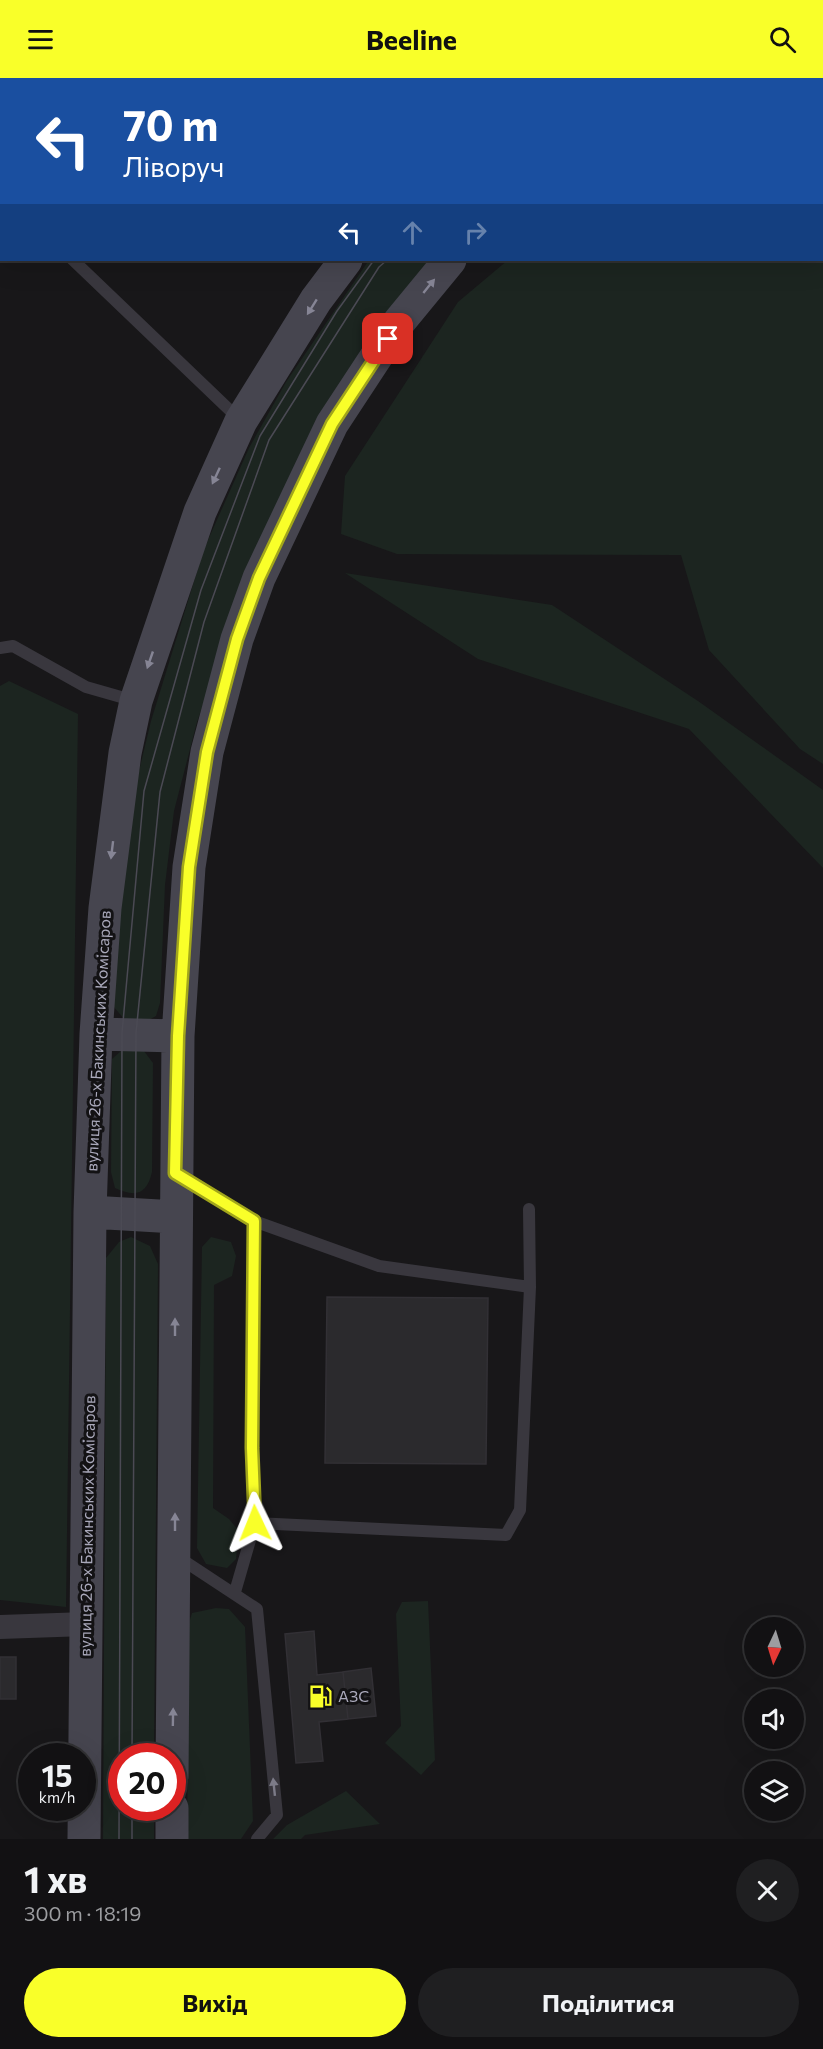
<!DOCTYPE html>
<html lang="uk">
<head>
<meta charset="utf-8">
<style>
  body { margin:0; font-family:Commissioner,sans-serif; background:#1f1f21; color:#f1f3f6; height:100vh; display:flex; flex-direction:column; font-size:22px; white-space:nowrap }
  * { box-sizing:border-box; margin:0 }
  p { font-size:20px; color:#9c9da0 }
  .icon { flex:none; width:33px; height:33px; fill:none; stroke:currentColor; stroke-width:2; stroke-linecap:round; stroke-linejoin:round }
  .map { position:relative; height:1761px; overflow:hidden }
  .details { display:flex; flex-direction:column; background:#121113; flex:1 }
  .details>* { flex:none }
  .hud { position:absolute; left:0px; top:0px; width:824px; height:183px; box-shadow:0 6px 24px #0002,0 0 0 2px #313133; background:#1a4fa0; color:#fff; overflow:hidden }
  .needle { width:39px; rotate:184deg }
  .tools { position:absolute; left:744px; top:1539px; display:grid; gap:12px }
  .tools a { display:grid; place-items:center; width:60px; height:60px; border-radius:50%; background:#121113; box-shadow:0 6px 24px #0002,0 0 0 2px #313133; font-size:30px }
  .speed { position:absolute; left:18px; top:1665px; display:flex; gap:12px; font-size:30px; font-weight:700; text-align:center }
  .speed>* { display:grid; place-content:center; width:78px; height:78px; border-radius:50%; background:#121113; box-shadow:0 6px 24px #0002,0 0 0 2px #313133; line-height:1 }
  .speed small { font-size:15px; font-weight:400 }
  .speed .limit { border:9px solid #d22; background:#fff; color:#111 }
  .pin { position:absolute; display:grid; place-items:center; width:51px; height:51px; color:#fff; margin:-26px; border-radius:12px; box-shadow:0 3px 9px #0006 }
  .me { position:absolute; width:66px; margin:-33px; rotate:358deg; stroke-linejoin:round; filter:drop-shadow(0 0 4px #0008) }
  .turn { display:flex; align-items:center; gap:21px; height:126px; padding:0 24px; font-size:27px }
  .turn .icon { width:78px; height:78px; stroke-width:2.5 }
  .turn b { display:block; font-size:42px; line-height:51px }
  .lanes { display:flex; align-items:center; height:57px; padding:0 24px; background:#0003; justify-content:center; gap:30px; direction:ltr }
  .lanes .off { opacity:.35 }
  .round { display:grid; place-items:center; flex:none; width:63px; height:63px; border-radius:32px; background:#1f1f21 }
  .summary { display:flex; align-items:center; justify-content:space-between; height:102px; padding:0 24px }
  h1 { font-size:36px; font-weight:700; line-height:45px }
  .button { display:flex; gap:12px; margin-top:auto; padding:12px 24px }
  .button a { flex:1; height:69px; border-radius:36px; background:#f9ff29; color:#111; font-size:24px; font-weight:700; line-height:69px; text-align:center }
  .button a+a { background:#1f1f21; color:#f1f3f6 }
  header { display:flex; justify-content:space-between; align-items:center; height:78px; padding:0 24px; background:#f9ff29; color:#111; font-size:27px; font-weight:700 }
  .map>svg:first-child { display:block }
</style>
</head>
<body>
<header><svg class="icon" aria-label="menu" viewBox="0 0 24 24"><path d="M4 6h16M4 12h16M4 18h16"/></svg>Beeline<svg class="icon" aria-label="search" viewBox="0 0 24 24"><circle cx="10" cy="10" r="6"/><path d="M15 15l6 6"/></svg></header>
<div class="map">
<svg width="823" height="1761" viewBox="0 0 823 1761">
  <rect width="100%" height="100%" fill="#181719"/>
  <!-- green -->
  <path fill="#1c2520" d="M734,0H823V686L800,671L709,572L681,477L397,476L341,456L345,398L458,224L508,182H822V2L731,1Z
    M369,182H432L250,488L197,644L174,733L165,807L160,925L156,938L145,944L126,943L112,927V890L134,714L151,643L204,471L249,370L286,304Z
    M345,495L552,527L698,623L823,712V790L689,651L478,581Z
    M9,603L78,636L66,1529L0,1522V608Z
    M121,973H144L153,985L152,1094C147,1116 136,1120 115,1110L111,1094L112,981Z
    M131,1159L150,1168L158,1186L154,1678H122V1730H154V1761H103L106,1180L119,1164Z
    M211,1159L231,1164L236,1178L232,1198L214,1207L213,1430L229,1441L239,1453L236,1481L227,1490L206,1486L197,1470L202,1169Z
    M428,1523L435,1682L421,1697L385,1665L401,1648L396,1536L402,1524Z
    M216,1530L229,1531L245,1549L253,1743L241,1761H187L189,1545L192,1535Z
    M346,1713L380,1746L305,1757L301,1761H273L287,1747Z"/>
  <!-- building -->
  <path fill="#2b2a2d" stroke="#323035" stroke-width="1.5" d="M163,0H301L299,2Z
    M327,1219L488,1220L486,1386L325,1385Z
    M314,1553L317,1597L343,1594L348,1641L319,1644L323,1683L296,1685L285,1556Z
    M0,1579H16V1621H0Z
    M371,1590L376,1638L348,1641L343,1594Z"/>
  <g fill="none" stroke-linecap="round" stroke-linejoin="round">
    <!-- lane -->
    <path stroke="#39373e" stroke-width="12" d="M0,111L2,112
      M73,182L239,341
      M0,570L13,568L86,609L135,623
      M180,1098L254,1143L252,1370L255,1445
      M254,1143L379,1188L530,1209
      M178,1479L257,1531L277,1737L257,1761
      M235,1514L255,1445L506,1457L520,1432L530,1209L529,1131"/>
    <!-- street -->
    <path stroke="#39373e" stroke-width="24" d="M0,1549L86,1546"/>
    <!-- secondary -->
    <path stroke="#46454f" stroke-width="33" d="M572,0L573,2
      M499,2L500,0
      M630,2L632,0
      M96,956L178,958
      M90,1134L176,1139
      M172,1698L178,958L189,789L207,674L237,561L259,500L332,346L399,244L450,182
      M84,1761L90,1134L96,956L105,830L125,675L136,623L200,434L241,343L316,222L346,182
      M172,1761V1730"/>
    <!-- tram -->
    <path stroke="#4b4a54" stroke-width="1.5" d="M546,2L547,0
      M567,2L569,0
      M132,1678L136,955L160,714L204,544L269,362L379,189L387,182
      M119,1761L122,955L144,713L201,512L260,358L337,233L374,182
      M132,1761V1730"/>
  </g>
  <!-- one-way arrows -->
  <defs><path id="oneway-solid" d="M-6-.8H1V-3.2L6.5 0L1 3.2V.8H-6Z" transform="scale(1.5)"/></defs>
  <g fill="#868595">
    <use href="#oneway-solid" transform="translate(429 208) rotate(-51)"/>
    <use href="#oneway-solid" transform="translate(312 229) rotate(122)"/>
    <use href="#oneway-solid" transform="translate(216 398) rotate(115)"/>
    <use href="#oneway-solid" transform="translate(150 582) rotate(109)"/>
    <use href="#oneway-solid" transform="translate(112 772) rotate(97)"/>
    <use href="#oneway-solid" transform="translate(175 1249) rotate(-90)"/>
    <use href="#oneway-solid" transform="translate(175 1444) rotate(-90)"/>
    <use href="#oneway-solid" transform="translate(173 1639) rotate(-89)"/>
  </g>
  <use fill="#7c7b88" href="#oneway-solid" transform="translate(274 1709) rotate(-96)"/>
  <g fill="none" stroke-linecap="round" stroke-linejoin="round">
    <defs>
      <path id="route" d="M255,1445L252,1370L254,1143L175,1095L178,958L189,789L207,674L237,561L259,500L332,346L388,261"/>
    </defs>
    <!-- route casing -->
    <use href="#route" stroke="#a2a61b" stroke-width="15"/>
    <!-- route -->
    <use href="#route" stroke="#f9ff29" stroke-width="10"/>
  </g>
  <!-- icons -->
  <defs>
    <symbol id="fuel-bare" viewBox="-9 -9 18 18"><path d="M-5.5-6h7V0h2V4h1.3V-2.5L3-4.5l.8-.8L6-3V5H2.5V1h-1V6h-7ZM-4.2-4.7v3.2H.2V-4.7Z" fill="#f9ff29" stroke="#131214" stroke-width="2.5" paint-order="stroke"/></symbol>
  </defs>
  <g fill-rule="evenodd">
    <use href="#fuel-bare" x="304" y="1602" width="33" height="33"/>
  </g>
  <g text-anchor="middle" stroke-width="6" stroke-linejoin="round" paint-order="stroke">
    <!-- street labels -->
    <g font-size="16" fill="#a9a8ba" stroke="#131214">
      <text transform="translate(98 963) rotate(-87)" y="6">вулиця 26-х Бакинських Комісаров</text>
      <text transform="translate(87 1448) rotate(-89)" y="6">вулиця 26-х Бакинських Комісаров</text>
    </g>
    <!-- poi labels -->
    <g font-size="16" fill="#a9a8ba" stroke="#131214" text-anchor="start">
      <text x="338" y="1624">АЗС</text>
    </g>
  </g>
</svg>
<div class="tools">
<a><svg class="needle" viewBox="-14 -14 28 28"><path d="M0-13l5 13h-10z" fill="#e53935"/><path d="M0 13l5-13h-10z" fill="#9c9da0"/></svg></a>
<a><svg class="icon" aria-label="sound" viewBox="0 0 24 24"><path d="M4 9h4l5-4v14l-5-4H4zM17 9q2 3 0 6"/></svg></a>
<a><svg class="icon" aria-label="layers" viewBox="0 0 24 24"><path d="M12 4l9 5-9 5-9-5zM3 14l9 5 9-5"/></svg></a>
</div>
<div class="speed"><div>15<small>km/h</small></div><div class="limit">20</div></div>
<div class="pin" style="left:388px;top:261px;background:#d93025"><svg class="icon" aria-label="arrive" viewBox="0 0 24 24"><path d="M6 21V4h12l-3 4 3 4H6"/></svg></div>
<svg class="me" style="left:255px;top:1445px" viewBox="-20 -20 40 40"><path d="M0-17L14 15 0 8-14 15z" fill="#f9ff29" stroke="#fff" stroke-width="4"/></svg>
<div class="hud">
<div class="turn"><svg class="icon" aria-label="left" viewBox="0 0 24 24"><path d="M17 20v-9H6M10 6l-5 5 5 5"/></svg><div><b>70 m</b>Ліворуч</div></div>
<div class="lanes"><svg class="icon" aria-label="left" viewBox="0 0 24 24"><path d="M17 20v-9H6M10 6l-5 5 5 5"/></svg><svg class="icon off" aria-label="ahead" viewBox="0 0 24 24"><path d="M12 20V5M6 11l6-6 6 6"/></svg><svg class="icon off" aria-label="right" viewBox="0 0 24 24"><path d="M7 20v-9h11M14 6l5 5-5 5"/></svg></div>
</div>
</div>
<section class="details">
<div class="summary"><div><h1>1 хв</h1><p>300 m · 18:19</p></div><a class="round"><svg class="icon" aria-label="close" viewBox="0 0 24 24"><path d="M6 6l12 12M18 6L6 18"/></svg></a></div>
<div class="button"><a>Вихід</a><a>Поділитися</a></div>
</section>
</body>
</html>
